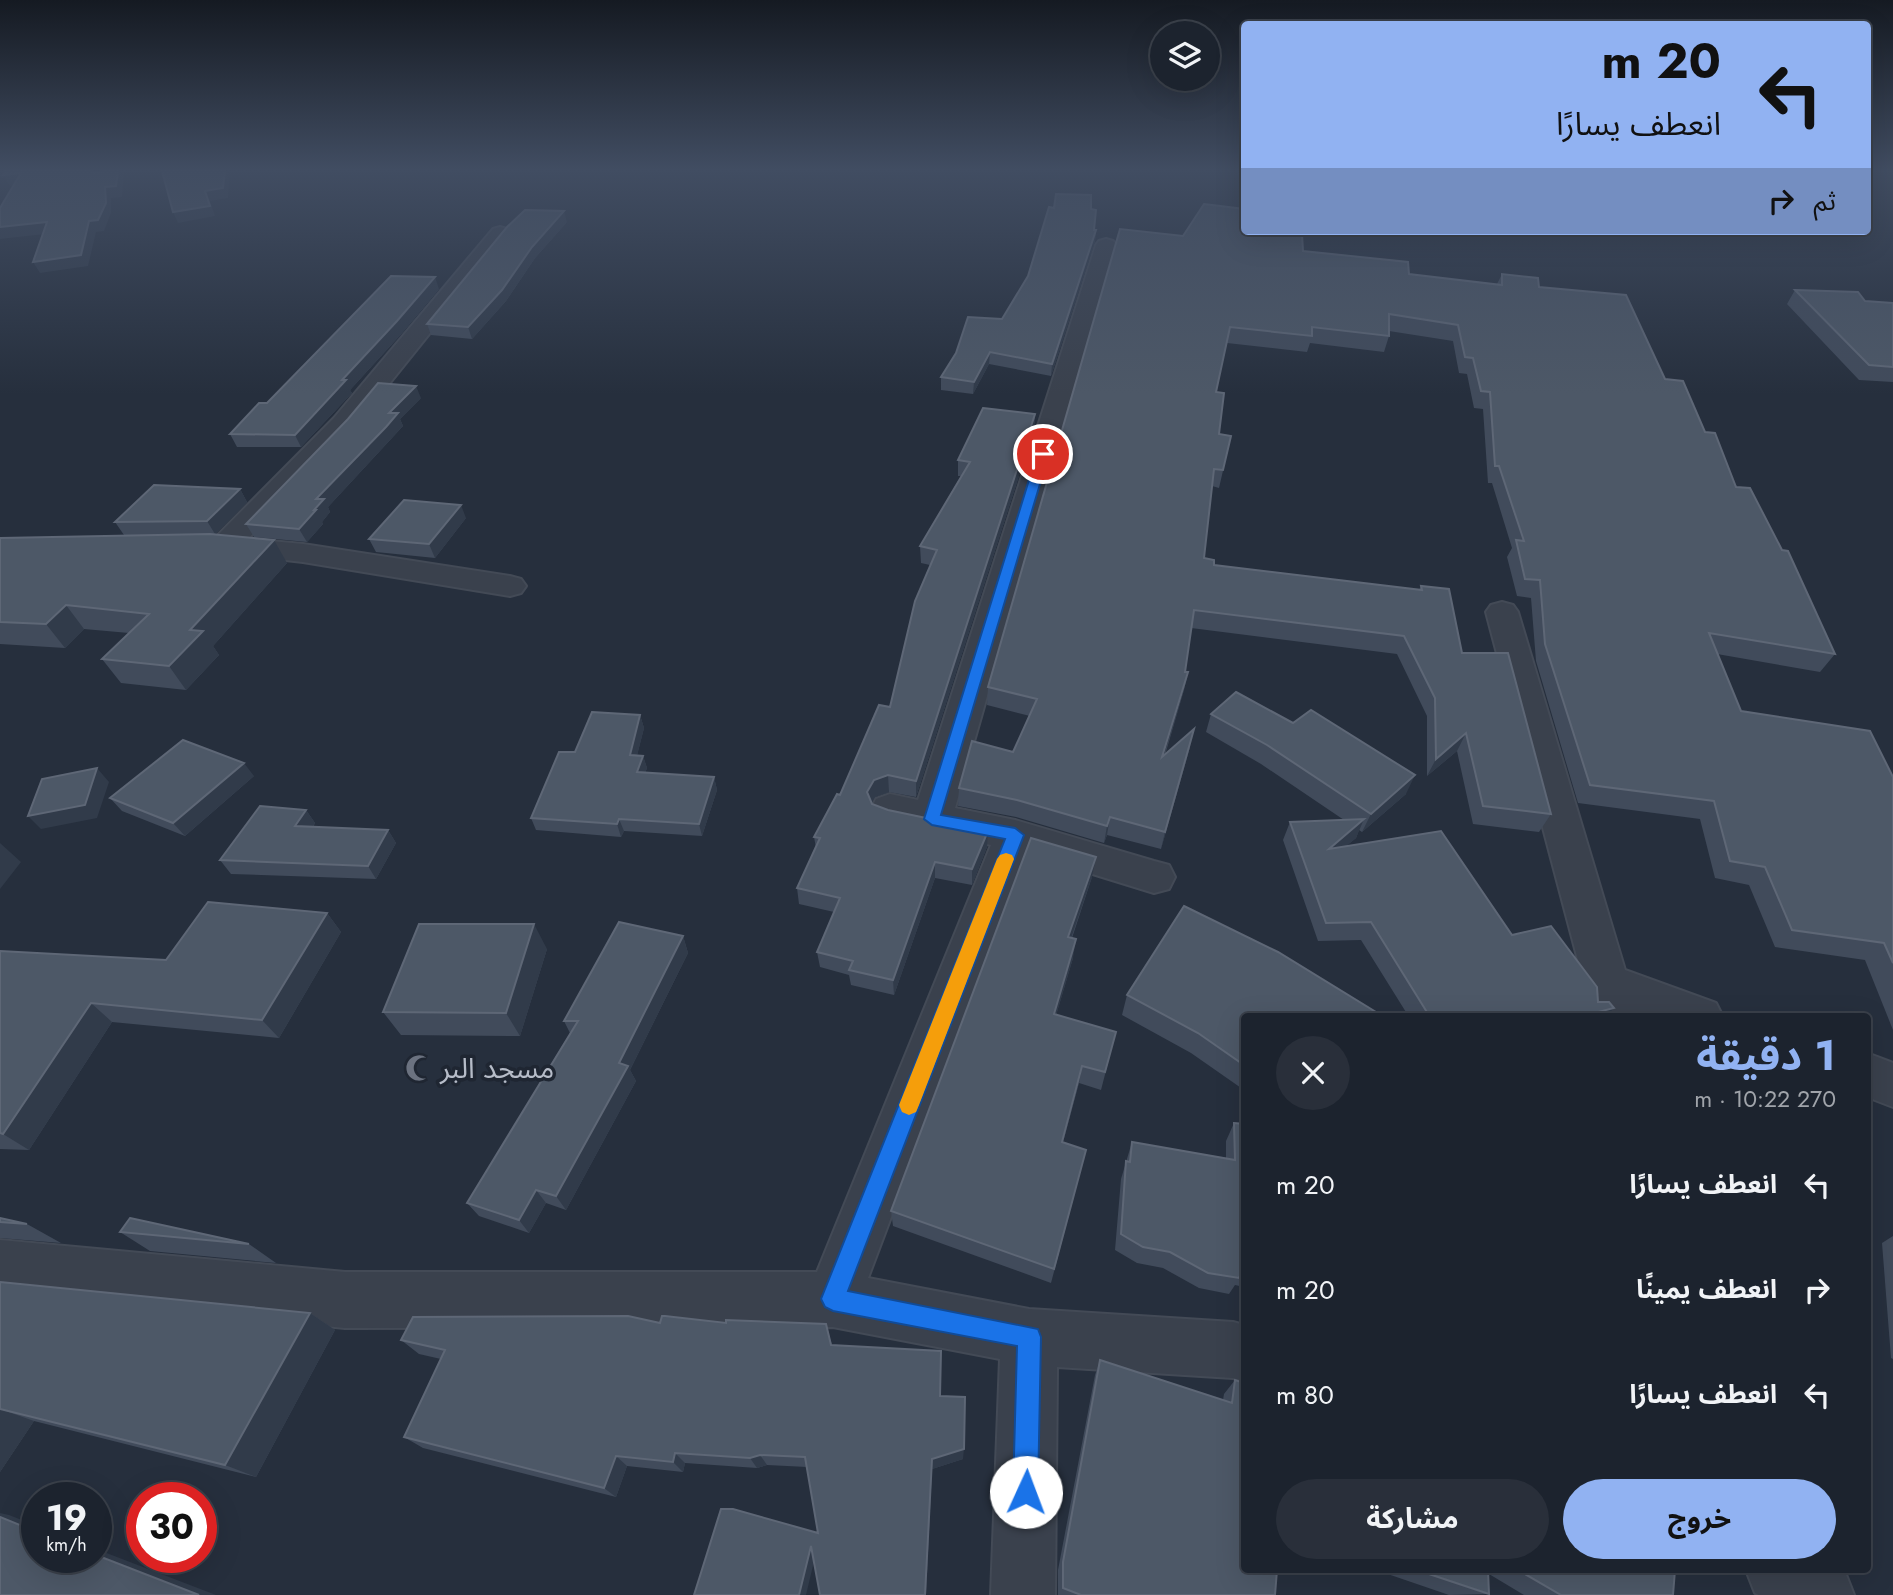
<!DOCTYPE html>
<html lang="ar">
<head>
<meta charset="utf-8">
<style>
  body { margin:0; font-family:Jost,"Noto Sans Arabic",sans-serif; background:#292f3a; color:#f1f3f6; direction:rtl; height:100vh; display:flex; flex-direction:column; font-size:26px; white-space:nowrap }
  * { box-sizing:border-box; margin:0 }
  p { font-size:23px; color:#a0a4aa }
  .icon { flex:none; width:38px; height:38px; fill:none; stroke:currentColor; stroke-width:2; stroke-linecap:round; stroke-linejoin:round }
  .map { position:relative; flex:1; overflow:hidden; direction:ltr }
  .panel { position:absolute; left:1241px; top:1013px; width:630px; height:560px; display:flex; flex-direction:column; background:#1c232e; border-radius:7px; box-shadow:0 7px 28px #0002,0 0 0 2px #3a404a; direction:rtl }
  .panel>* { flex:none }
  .banner { position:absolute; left:1241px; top:21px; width:630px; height:214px; border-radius:7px; box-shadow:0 7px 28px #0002,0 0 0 2px #3a404a; direction:rtl; background:#91b2f2; color:#111; overflow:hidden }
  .tools { position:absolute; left:1150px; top:21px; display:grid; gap:14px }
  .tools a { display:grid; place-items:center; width:70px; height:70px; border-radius:50%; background:#1c232e; box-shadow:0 7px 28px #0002,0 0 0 2px #3a404a; font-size:35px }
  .speed { position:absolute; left:21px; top:1482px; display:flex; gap:14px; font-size:35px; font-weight:700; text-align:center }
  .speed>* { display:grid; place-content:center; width:91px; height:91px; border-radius:50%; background:#1c232e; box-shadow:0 7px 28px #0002,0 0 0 2px #3a404a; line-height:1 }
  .speed small { font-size:18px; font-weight:400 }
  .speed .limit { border:10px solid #d22; background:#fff; color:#111 }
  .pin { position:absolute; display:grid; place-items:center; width:60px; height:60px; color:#fff; margin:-30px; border:4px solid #fff; border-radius:50%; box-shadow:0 2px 7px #0007 }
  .me { position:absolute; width:77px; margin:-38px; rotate:2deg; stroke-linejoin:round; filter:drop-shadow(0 0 5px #0008) }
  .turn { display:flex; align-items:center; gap:24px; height:147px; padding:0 35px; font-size:32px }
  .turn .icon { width:91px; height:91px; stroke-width:2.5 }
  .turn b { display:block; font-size:49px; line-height:60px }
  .then { display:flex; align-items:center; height:66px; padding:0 35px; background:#0003; gap:14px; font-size:26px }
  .round { display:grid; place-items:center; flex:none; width:74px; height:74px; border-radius:37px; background:#292f3a }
  .headline { display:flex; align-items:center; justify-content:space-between; height:119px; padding:0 35px }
  h1 { font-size:42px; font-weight:700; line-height:52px; color:#91b2f2 }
  .cta { display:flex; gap:14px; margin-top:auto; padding:14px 35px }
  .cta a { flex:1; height:80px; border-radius:42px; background:#91b2f2; color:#111; font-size:28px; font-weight:700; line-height:80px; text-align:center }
  .cta a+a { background:#292f3a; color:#f1f3f6 }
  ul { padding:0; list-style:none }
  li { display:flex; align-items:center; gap:21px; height:105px; padding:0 35px }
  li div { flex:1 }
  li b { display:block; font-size:26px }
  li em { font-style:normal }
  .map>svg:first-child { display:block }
</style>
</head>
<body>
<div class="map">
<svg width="1893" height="1595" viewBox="0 0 1893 1595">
  <rect width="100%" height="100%" fill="#262f3d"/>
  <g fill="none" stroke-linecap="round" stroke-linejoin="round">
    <defs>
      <path id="minor" d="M500,227L507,229L510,233L507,237L352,430L248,539L303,544L510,576L521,579L526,586L521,593L510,596L303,562L213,552L209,546L213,540L334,418L493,229Z
        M1106,239L1113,241L1116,245L955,808L1015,820L1154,861L1169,865L1175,877L1169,889L1154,893L1028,854L868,1278L1029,1309L1233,1322L1244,1325V1381L1233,1378L1057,1367L1055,1595H991L1000,1359L833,1327L345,1328L0,1294V1240L345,1272H817L991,845L890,824L876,819L871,809L876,799L890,794L918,800L1096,245L1099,241Z
        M1502,602L1513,605L1518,612L1625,970L1716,1003L1723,1017H1645L1630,1011L1631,1017H1585L1584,983L1486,612L1491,605Z
        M1867,1053L1893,1063V1107L1867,1097Z
        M1746,1570H1841L1845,1572L1854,1595H1759L1755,1593Z"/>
    </defs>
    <!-- minor casing -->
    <use href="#minor" stroke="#434a56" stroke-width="4"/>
    <!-- minor -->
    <use href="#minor" fill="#3a414d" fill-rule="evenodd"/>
  </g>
  <!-- wall -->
  <path fill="#414b5b" d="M1091,209L1094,230H1096L1095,241L1051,376L989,364L973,394L941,390V377L1002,319Z
    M567,222L535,258L506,301L472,339L431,335L427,324Z
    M1244,231L1283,232L1303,251L1409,274L1497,284L1502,274L1539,287L1665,379L1705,432L1835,654L1820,672L1717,654L1741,711L1893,777V1030L1865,960L1775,947L1749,885L1715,878L1700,819L1578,803L1536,661L1531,598L1517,596L1507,557L1512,548L1492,483H1488L1483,409L1474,408L1467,374L1459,373L1453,341L1389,331V336L1384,352L1310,343L1307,352L1227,343L1216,392L1219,434L1231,436L1219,488L1212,486L1204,558L1214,565L1419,590L1421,586L1462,653L1551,814L1539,832L1473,824L1457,751L1427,776V716L1397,654L1191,628L1185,672H1188L1184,690L1165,755L1190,747L1161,849L1107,835L1104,843L1016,817L958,806L959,788L1013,752L1030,716L987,705L988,687L1183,236Z
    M439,289L402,333L350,390L352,393L301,447H237L230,434L267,403Z
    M1795,290L1865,301L1893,303V382L1859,380L1787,304Z
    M421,398L400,419L403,426L391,439L328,507L330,512L322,522L323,524L307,542L254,537L246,524L348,419Z
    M1035,414L1034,429L916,797L889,792L875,797L872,802V804L987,847L972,885L935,878L894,995L851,985L849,975L820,967L817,952L834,912L799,904L797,888L816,848L814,837L840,795L890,707L930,565L921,563L920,546L961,476H958V460Z
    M240,489L247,502L215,534L287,563L213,646L219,655L186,690L121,683L102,659L129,633L84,629L65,648L0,644V538L193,535H124L115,522Z
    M466,518L435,558L376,552L369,539Z
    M1211,714L1406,794L1362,832L1359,830L1356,838L1346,846L1512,935L1598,1002L1606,1017H1409L1361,940L1318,941L1283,840L1290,822L1344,820L1261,764L1206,732Z
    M640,715L644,728L637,755L643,756L647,768L645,773L714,777L717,790L702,836L624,831L621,837L536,830L531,818L575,752Z
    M254,776L185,836L122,811L110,798Z
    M306,810L315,823L313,827L388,830L396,843L376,879L231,874L220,860Z
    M1092,877L1072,938L1073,958L1056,1015L1116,1032L1101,1090L1079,1083L1063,1142L1082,1166L1051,1283L893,1226L891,1211Z
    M327,913L341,932L279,1038L112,1022L29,1150L0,1149V951L166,960Z
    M683,936L688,953L630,1070L636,1081L566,1210L546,1203L529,1233L479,1216L467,1203L570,1033L564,1021Z
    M547,949L520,1036L401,1035L383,1012Z
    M1127,995L1244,1017V1090L1191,1053L1122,1015Z
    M1234,1123L1244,1124V1287L1235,1285L1229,1294L1199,1288L1163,1268L1137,1263L1115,1250L1121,1179L1132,1142L1226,1158V1141Z
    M0,1218L27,1224L61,1243L0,1238Z
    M120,1232L249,1244L276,1263L150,1251Z
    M1893,1236V1359L1891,1358L1882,1243Z
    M0,1282L310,1313L335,1330L256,1477L34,1421L0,1472Z
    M660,1323L826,1324L832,1345L941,1364L940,1396L963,1459L932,1469L926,1595H820L818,1533L807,1467L767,1465L757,1468L685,1463L683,1472L627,1466L616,1497L423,1448L404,1437L441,1359L419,1354L401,1340Z
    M1100,1360L1223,1400L1224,1394L1235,1380L1275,1595H1058V1570L1095,1375Z
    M1376,1570H1675L1673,1595H1524L1489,1574V1594L1449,1595Z"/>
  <!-- shaded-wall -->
  <path fill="#313b4a" d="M0,171H12L21,173L28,184L10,186L5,178H0Z
    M118,171H124L122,197L111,198V213L104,231L96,232L88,266L40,273L33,262L89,221L105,187Z
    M225,171H230L228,198L210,201L215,216L178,223L173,212Z
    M564,211L567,222L535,258L506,301L472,339L468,327L532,247Z
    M47,222L54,233L0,239V227Z
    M1096,230L1095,241L1051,376L1052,364Z
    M435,277L439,289L402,333L350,390L352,393L301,447L295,435L342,380Z
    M990,352L989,364L973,394L974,382Z
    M416,386L421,398L400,419L403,426L328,507L330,512L322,522L323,524L307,542L299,529L314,510L316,499L389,413Z
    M1035,414L1034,429L916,797V781Z
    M240,489L247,502L215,534L207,521Z
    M461,505L466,518L435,558L429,544Z
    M274,540L287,563L213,646L219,655L186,690L169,666L190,630Z
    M66,605L84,629L65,648L46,624Z
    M1188,672L1184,690L1158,775L1162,757Z
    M640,715L644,728L634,768L630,755Z
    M1194,729L1190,747L1161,849L1165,832Z
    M1466,733L1457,751L1427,776L1436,759Z
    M643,756L647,768L641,785L637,772Z
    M244,763L254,776L185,836L173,823Z
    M97,768L109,782L97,818L41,829L28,816Z
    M888,775L889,792L875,797L869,808L867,792L874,780Z
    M1415,775L1406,794L1362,832L1371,814Z
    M714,777L717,790L702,836L699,824Z
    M306,810L315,823L304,839L295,826Z
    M1110,817L1107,835L1104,843L1107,826Z
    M619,819L624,831L621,837L617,824Z
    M1364,819L1356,838L1321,867L1329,849Z
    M388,830L396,843L376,879L368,866Z
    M988,831L987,847L972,885V869Z
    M0,843L21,862L0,889Z
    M1096,857L1092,877L1065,956L1068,937Z
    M935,862V878L894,995L893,980Z
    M327,913L341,932L279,1038L262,1020Z
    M534,924L547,949L520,1036L506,1013Z
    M683,936L688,953L630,1070L636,1081L566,1210L556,1196L619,1063Z
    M1076,939L1073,958L1051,1033L1054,1014Z
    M91,1003L112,1022L29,1150L3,1134Z
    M1614,1008L1606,1017H1579Z
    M1082,1066L1079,1083L1059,1158L1062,1142Z
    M536,1190L546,1203L529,1233L519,1220Z
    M310,1313L335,1330L256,1477L225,1465Z
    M0,1409L34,1421L0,1472Z
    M964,1449L963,1459L932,1469L926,1595H925L932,1459Z
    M675,1453L685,1463L683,1472L673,1462Z
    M760,1455L767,1465L757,1468L750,1458Z
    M616,1456L627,1466L616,1497L604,1488Z
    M0,1513L9,1515L37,1526V1532L0,1517Z
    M811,1546L816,1553L806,1595H799Z
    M96,1549L216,1595H199L96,1555Z"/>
  <!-- building -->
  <path fill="#4d5867" stroke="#5e6776" stroke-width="2" d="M6,171H90L94,173L102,172L103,171H118L116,186L105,187L106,203L98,220L89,221L81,255L33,262L47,222L0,227V208L21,173L3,175Z
    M162,171H225L223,188L205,191L210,206L173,212Z
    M1056,194L1091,195V209L1096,210L1094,230H1096L1052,364L990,352L974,382L941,377L956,353L968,317L1002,319L1028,276L1049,207L1054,208Z
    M1204,204L1244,209V231H1284L1283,232L1302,234L1303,251L1408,262L1409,274L1502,285V274L1538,278L1539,287L1626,295L1665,379L1683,381L1705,432L1715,433L1736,487L1750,488L1782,550L1788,551L1835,654L1709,633L1741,711L1870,731L1893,777V963L1884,943L1792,930L1765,867L1730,861L1714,801L1590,785L1545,644L1540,580L1525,579L1516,540L1524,541L1499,466H1495L1490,392L1481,391L1473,358L1465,357L1458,325L1389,314V336L1312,327V336L1230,327L1216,392L1224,393L1219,434L1231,436L1223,470L1214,469L1204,558L1214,560V565L1422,590L1421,586L1449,589L1462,653H1508L1551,814L1483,806L1466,733L1436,759L1435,698L1404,636L1194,610L1185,672H1188L1162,757L1194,729L1165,832L1110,817L1107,826L1017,800L959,788L972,741L1013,752L1037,699L988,687L1120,229L1183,236Z
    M525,210L564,211L532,247L502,290L468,327L427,324L507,227Z
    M391,276L435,277L397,321L342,380H346L295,435L230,434L259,403H267Z
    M1795,290L1858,292L1865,301L1893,303V367L1869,365Z
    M378,383L416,386L389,413H398L386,427L316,499H324L314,510H316L299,529L246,524L348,419Z
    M983,408L1035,414L916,781L888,775L874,780L867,792L872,804L888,810L988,831L972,869L935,862L893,980L849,970L853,961L817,952L840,898L797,888L820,838L814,837L837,794L840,795L879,705L890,707L915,601L937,550L920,546L970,462L958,460Z
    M154,485L240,489L207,521L115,522Z
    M404,500L461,505L429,544L369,539Z
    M210,534L274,540L190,630L203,631L169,666L102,659L149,614L66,605L46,624L0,622V538Z
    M1236,692L1293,723L1311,710L1415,775L1371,814L1267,745L1211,714Z
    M592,712L640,715L630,755L643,756L637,772L714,777L699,824L619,819L617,824L531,818L559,752H575Z
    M183,740L244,763L173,823L110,798Z
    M97,768L85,805L28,816L42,779Z
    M260,806L306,810L295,826L388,830L368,866L220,860Z
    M1364,819L1329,849L1441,831L1512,935L1551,926L1597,987L1598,1002H1609L1614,1008L1579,1017H1430L1371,922L1326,923L1290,822Z
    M1031,838L1096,857L1068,937L1076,939L1054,1014L1116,1032L1105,1072L1082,1066L1062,1142L1086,1150L1054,1269L891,1211Z
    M208,902L327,913L262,1020L91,1003L3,1134L0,1133V951L166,960Z
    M1184,906L1278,952L1384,1017H1244V1065L1198,1033L1127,995Z
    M619,922L683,936L619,1063L628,1066L556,1196L536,1190L519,1220L467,1203L578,1021H564Z
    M419,924H534L506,1013L383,1012Z
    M1234,1123L1244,1124V1269H1243L1239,1278L1208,1273L1170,1252L1143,1247L1121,1234L1126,1161L1130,1162L1132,1142L1235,1160Z
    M0,1218L27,1224L0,1222Z
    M130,1218L249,1244L120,1232Z
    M0,1282L310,1313L225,1465L0,1409Z
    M628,1316L660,1323L662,1316H665L726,1323V1320L826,1324L831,1345L941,1351L940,1396L965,1397L964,1449L932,1459L925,1595H820L811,1546L799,1595H694L721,1509H733L818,1533L805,1457L760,1455L750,1458L675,1453L673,1462L616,1456L604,1488L404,1437L445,1350L401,1340L413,1317Z
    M1100,1360L1232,1403L1235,1380L1244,1383V1570H1277L1275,1595H1081L1063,1588V1562Z
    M0,1517L37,1532V1558H96V1555L199,1595H0Z
    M1417,1570H1488L1489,1594Z
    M1518,1570H1675L1673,1595H1561Z"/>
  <!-- sky -->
  <linearGradient id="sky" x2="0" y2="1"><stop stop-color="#151a22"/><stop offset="0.43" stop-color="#414d62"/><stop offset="1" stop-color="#414d62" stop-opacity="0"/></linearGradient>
  <rect width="1893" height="394" fill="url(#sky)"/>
  <!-- route -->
  <path fill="#1a73e8" stroke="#114b97" stroke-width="2" d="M1043,451L1049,454L941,815L1015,828L1024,835L848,1291L1038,1329L1041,1337L1038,1492L1034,1501L1026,1504L1017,1501L1013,1492L1017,1346L833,1311L825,1307L821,1299L1005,839L932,825L924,819L1037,454Z"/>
  <!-- slow -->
  <path fill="#f59e0b" d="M1006,853L1012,855L1014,859L919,1105L916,1112L909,1115L902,1112L899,1105L997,859L1000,855Z"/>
  <!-- icons -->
  <defs>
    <symbol id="mosque-bare" viewBox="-9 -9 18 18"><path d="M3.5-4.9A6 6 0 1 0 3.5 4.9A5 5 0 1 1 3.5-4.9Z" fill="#6b7280" stroke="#1f2632" stroke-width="2.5" paint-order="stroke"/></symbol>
  </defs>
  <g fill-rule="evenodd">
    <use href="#mosque-bare" x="400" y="1049" width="38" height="38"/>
  </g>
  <g text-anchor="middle" stroke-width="7" stroke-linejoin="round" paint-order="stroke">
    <!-- near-poi labels -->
    <g font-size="28" fill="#b6bcc8" stroke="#1f2632" text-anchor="start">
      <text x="440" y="1078">مسجد البر</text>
    </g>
  </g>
</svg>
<div class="tools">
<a><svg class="icon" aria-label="layers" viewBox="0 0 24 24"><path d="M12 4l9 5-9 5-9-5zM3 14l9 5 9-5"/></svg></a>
</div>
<div class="speed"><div>19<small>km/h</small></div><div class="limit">30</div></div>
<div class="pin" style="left:1043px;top:454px;background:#d93025"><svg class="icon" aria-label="arrive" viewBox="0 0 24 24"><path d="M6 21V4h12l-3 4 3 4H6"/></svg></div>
<svg class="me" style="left:1026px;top:1492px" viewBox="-20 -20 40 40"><circle r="19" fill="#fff"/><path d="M0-13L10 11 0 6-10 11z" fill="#1a73e8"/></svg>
<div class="banner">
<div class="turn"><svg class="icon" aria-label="left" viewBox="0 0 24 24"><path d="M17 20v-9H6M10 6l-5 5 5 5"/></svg><div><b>20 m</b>انعطف يسارًا</div></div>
<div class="then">ثم<svg class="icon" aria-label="right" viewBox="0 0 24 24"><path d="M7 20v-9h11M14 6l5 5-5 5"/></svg></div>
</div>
<section class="panel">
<div class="headline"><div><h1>1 دقيقة</h1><p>270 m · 10:22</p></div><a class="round"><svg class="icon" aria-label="close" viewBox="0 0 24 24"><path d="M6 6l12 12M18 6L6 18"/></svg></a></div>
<ul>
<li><svg class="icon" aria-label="left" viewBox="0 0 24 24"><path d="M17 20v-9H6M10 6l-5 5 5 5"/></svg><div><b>انعطف يسارًا</b></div><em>20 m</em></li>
<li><svg class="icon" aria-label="right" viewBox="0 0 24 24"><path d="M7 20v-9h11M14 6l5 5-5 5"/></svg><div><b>انعطف يمينًا</b></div><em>20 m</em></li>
<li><svg class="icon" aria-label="left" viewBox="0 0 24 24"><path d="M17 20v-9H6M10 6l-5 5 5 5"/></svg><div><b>انعطف يسارًا</b></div><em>80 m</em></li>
</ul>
<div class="cta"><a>خروج</a><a>مشاركة</a></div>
</section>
</div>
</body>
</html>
